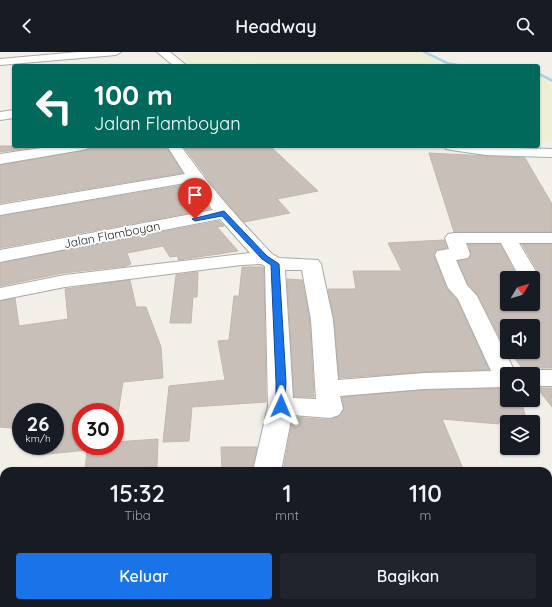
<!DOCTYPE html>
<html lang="id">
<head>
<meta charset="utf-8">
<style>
  body { margin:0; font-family:Quicksand,sans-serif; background:#20242c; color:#f1f3f6; height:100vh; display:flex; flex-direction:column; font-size:15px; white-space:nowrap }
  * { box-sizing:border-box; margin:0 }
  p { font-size:13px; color:#9ea1a6 }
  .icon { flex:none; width:22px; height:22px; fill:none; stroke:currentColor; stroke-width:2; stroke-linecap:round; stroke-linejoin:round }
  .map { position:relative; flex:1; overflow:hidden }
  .side { position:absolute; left:0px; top:415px; width:552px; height:140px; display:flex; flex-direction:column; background:#171b24; border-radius:12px 12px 0 0; box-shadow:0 1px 3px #0004 }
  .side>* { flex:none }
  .hud { position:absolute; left:12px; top:12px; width:528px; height:84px; border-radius:4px; box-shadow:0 1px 3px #0004; background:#00695c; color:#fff; overflow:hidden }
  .needle { width:26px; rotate:52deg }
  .fabs { position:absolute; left:500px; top:219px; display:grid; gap:8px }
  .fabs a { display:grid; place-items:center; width:40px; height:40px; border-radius:4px; background:#171b24; box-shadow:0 1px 3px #0004; font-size:20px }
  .speed { position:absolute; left:12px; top:351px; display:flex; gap:8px; font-size:20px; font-weight:700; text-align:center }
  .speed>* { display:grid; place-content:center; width:52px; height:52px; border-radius:50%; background:#171b24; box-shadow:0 1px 3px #0004; line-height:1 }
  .speed small { font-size:10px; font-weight:400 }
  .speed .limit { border:6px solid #d22; background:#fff; color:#111 }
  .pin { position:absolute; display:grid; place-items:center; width:34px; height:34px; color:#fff; margin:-41px -17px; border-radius:50% 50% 50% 0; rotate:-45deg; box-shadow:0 0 4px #0007 }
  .pin .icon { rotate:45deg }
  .me { position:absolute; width:44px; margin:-22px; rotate:1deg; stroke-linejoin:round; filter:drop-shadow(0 0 3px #0008) }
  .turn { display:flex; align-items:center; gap:14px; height:84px; padding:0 16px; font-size:18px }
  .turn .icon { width:52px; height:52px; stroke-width:2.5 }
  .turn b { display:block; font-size:28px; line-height:34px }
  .eta { display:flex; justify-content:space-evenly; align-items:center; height:68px; text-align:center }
  .eta b { font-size:24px; font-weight:600; line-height:28px }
  .cta { display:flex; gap:8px; margin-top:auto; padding:8px 16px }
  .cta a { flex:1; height:46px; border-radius:4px; background:#1a73e8; color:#fff; font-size:16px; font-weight:600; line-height:46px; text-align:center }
  .cta a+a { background:#20242c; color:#f1f3f6 }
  header { display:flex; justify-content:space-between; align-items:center; height:52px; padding:0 16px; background:#171b24; font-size:18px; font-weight:600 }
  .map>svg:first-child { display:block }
</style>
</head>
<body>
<header><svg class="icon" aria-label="back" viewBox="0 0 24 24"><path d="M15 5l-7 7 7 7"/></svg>Headway<svg class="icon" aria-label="search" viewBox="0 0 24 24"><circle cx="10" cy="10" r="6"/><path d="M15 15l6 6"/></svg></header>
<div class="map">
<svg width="552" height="555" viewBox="0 0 552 555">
  <rect width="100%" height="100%" fill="#f2efe9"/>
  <!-- farmland -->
  <path fill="#eef0d5" d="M421,0L448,14H259L254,11L188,14L179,1Z
    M538,24L542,25L552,33V90H538Z"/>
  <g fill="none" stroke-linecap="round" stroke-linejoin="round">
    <!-- stream -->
    <path fill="#aad3df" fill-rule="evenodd" d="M422,0H427L448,10L469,14L446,12Z
      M538,20L552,27V30L538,23Z"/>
  </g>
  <!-- building -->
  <path fill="#c7bfb8" stroke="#c4b6ab" d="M0,94H44L0,100Z
    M90,94H166L183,121L0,151V113L87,98Z
    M183,94H270L318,139L277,147L290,161L244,170L214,135Z
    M429,101L525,106L552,152V180H454Z
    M190,132L210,157L0,196V164Z
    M219,169L224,174L217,175L238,199L178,208V204L170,205L163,194L127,201L131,212L126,214L63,221L0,234V211Z
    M444,188L447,196L437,198L434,204L447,237L457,248L489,318L424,320L339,326L334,268L328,237H356L353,219H402L388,191Z
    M468,192H500L518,226H507V252H533V232L538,231L542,226L522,192H552V316H533L525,320L510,300H533V274H507V296L504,292L507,300L478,243L468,232L458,209L469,207L471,201Z
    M242,215H264L266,350L192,355L189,389L163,390L169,334L225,328L218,289L229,288L234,244H239Z
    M198,220L197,245H193L191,271H170L176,223Z
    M287,227L302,228L310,268L314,345H294Z
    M130,228L136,255H146L161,295L163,326L123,330L115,380V360H81V394H115V390L158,387L157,415L85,419L87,398L39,403L40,394H55V360H21V377L0,375V249L15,246L19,274L68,267L65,237Z
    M507,336V348H521L527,370H498L499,372L442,367L464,419H283L293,365L330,368L339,364L344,357L342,345L424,338Z
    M537,336H552V355Z
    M221,395H257L252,419H222Z"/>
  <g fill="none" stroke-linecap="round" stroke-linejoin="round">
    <defs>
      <path id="minor" d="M78,0H121L116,3L0,13V7Z
        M157,0H170L187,14H174Z
        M14,58V66L0,68V60Z
        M54,94H89L87,97L82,98L0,112V102Z
        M167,94H181C208,133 239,167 272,202L279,206L318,208L321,212L333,268L338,328L424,321L491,319L458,247L448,236L435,203L437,199L449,197L445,186L448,182L454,181H552V191H519L540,226L537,230L533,231V226H520L501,191H466L470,202L468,206L456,208L467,233L477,244L516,322H507V335L424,337L340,344L343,357L339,363L330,366L292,363L281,419H253L268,354L265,214L261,212L241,213L65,235L0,248V236L65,223L250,201L220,167L0,210V198L213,158L191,130L0,163V153L185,122ZM285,218H302L311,268L316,347L293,346Z
        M444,94L552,97V105L486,103L451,98L446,97Z
        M533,318H552V334H533V322H524Z
        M548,487L552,488V555H538L535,551H548Z
        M236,551H270V555H236Z"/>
    </defs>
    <!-- minor casing -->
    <use href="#minor" stroke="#a9a9a9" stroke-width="2"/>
    <!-- minor -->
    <use href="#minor" fill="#fff" fill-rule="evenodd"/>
  </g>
  <!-- route -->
  <path fill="#1a73e8" stroke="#114b97" d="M224,159L267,204L279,212L286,330L284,357L281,358L276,354V330L271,213L262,207L222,164L195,169L192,167Z"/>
  <g text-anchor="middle" stroke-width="4" stroke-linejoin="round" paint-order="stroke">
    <!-- street labels -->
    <g font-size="12" fill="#222" stroke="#fff">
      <text transform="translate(112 183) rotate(-11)" y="4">Jalan Flamboyan</text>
    </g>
  </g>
</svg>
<div class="fabs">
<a><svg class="needle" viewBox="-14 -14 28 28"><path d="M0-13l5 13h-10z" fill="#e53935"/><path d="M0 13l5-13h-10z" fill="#9ea1a6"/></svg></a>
<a><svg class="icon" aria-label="sound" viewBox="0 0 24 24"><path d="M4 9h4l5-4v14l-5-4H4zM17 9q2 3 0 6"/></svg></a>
<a><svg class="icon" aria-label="search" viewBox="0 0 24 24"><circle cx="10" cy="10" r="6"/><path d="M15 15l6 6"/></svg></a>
<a><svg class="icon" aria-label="layers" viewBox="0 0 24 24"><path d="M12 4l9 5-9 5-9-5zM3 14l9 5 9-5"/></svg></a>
</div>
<div class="speed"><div>26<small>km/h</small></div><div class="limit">30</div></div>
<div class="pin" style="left:195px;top:167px;background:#d93025"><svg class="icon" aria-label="arrive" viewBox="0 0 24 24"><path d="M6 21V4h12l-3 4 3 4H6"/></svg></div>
<svg class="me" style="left:281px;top:354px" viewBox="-20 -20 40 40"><path d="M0-17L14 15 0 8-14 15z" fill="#1a73e8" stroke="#fff" stroke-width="4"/></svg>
<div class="hud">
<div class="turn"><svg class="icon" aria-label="left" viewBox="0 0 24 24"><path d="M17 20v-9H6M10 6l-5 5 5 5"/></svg><div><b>100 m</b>Jalan Flamboyan</div></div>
</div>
<section class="side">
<div class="eta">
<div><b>15:32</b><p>Tiba</p></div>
<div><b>1</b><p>mnt</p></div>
<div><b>110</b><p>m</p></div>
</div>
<div class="cta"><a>Keluar</a><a>Bagikan</a></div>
</section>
</div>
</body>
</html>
